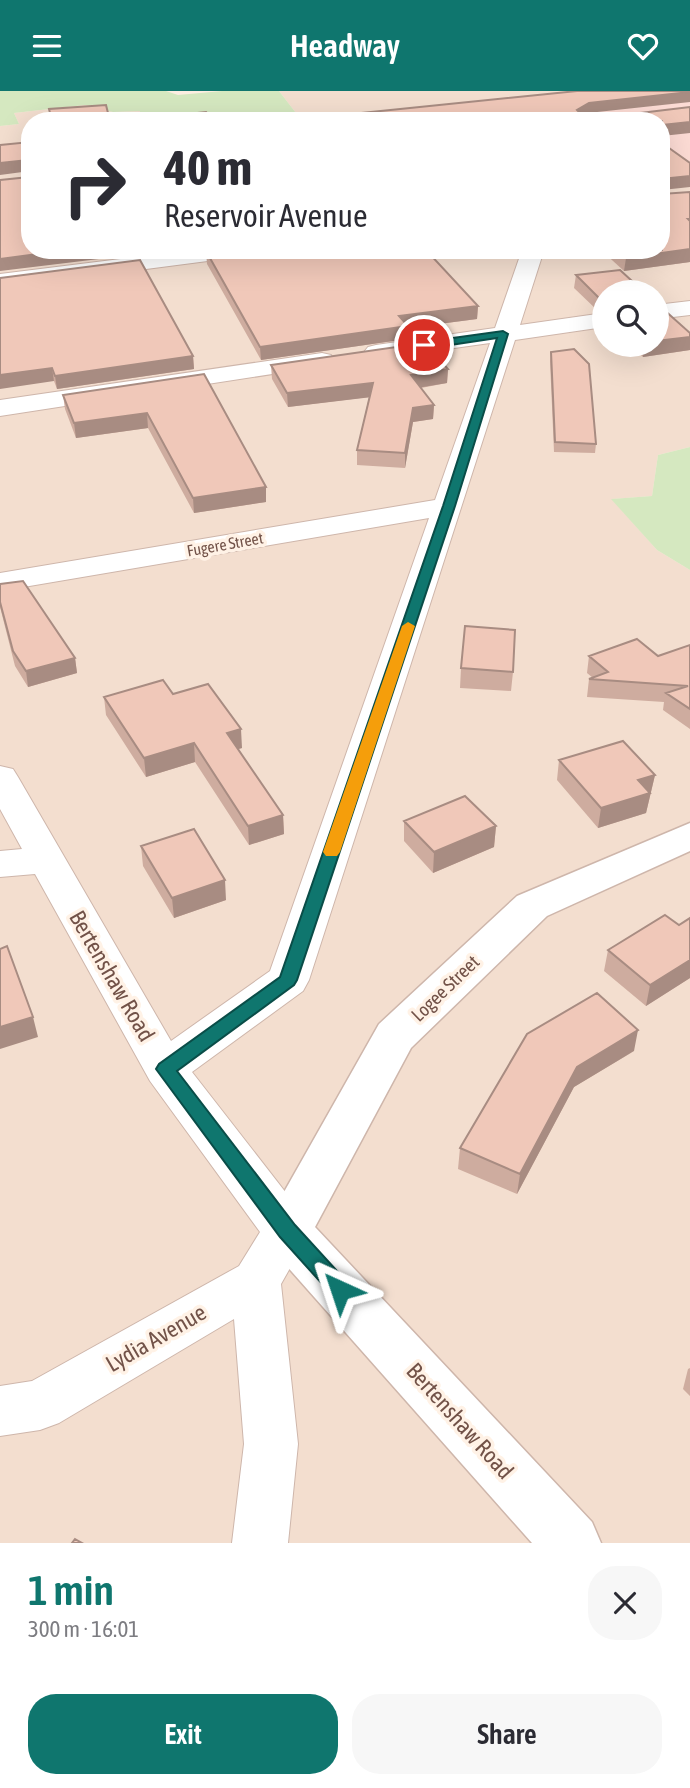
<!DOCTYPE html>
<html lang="en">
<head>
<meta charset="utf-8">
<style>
  body { margin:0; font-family:"Asap Condensed",sans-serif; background:#f7f7f7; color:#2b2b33; height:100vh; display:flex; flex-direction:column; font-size:26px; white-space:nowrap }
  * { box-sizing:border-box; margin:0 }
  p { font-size:23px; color:#7c7c81 }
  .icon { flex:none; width:38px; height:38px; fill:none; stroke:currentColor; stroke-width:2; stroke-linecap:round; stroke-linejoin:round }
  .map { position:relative; height:1452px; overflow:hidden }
  .details { display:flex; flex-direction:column; background:#fff; flex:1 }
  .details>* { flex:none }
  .top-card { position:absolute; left:21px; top:21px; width:649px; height:147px; border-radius:28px; box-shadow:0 7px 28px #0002; background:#fff; color:#2b2b33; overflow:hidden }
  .buttons { position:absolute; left:592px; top:189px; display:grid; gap:14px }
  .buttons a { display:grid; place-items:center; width:77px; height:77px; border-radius:50%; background:#fff; box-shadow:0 7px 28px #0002; font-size:35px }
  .pin { position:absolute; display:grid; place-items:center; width:60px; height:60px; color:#fff; margin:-30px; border:4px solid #fff; border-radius:50%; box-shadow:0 2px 7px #0007 }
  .me { position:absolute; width:77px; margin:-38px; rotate:318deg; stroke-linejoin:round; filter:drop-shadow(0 0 5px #0008) }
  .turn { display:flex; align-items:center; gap:24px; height:147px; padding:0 28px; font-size:32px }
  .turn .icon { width:91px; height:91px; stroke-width:2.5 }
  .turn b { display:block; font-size:49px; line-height:60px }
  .round { display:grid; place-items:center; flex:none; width:74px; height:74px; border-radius:28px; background:#f7f7f7 }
  .head { display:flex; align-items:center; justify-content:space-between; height:119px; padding:0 28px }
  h1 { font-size:42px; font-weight:600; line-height:52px; color:#0f766e }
  .action { display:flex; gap:14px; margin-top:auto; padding:14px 28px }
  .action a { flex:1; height:80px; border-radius:28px; background:#0f766e; color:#fff; font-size:28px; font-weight:600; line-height:80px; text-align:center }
  .action a+a { background:#f7f7f7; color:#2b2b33 }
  header { display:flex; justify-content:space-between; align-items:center; height:91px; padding:0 28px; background:#0f766e; color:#fff; font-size:32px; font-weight:600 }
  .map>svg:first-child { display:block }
</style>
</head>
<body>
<header><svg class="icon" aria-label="menu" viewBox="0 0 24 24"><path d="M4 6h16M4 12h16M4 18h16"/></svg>Headway<svg class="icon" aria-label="heart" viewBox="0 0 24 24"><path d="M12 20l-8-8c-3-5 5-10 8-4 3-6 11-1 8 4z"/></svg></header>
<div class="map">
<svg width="690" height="1452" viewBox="0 0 690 1452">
  <rect width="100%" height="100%" fill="#fceee1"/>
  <!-- residential -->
  <path fill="#f3decf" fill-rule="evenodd" d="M279,0H595L582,30H223L296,22Z
    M85,14L113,21L140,20L139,30H30V159H662V58L690,78V356L658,364L652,405L612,408L657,459L690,479V1452H0V35L19,33L14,22ZM604,201H656V254H604Z"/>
  <!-- commercial -->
  <path fill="#fcdbd4" d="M595,0H690V78L662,58V30H582Z"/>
  <!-- green -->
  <path fill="#d5e8c0" d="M0,0H166L178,4L222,0H279L296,22L223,30H139L140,20L113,21L85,14L14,22L19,33L0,35Z
    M690,356V479L657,459L611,408L652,405L658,364Z"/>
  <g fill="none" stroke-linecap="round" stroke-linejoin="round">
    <defs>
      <path id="minor" d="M193,159H256L254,164L246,165L0,197V183Z
        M522,159H544L520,234L604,222V236L515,249L309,889L303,900L192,981L304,1125L311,1140L281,1193L298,1353L288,1452H232L244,1353L234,1228L59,1332L40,1339L0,1345V1295L32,1290L239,1175L260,1141L150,990L35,783L0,786V760L22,758L0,718V675L13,678L18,686L171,950L270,880L429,427L0,500V482L435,409L490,252L376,268L368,266L364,261L368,256L376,254L495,237Z
        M690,210V224L656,228V214Z
        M322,262L331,264L334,269L331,274L0,325V309Z"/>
      <path id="tertiary" d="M690,732V760L547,825L411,957L315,1136L592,1431L601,1452H532L269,1155L262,1140L379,933L517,805Z"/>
    </defs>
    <!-- minor casing -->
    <use href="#minor" stroke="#ceb6ab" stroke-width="2"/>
    <!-- tertiary casing -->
    <use href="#tertiary" stroke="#ceb6ab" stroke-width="3"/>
    <!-- minor -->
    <use href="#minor" fill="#fff" fill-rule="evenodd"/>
    <!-- tertiary -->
    <use href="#tertiary" fill="#fff" fill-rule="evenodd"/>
  </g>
  <!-- wall -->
  <path fill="#ceac9f" d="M662,99V103L690,101V171L624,180L601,159H662Z
    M206,160L431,165L478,215L477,228L408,237L407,248L261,269L207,173Z
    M576,184L604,201V220H598L574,197Z
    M0,187L193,265L194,278L57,298L54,290Z
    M690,242V259L643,266L631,254H656Z
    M551,261L596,353L595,362L554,361L550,270Z
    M271,274L448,278L447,292L421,297L434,314L433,328L413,331L405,377L357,374V359L369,306L288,316L272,288Z
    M204,283L266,396V411L194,422L148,337L76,347L65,318L63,304Z
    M0,493L75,567L77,582L28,596L15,575L0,516Z
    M690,554V638L663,619L664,611L587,606L589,588L593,587L587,582L589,565H658Z
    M461,577L513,581L511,600L460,597Z
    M173,603L242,657L238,658L283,724L284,743L249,754L195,671L146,686L106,624L104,606Z
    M559,669L655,684L646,722L598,737L557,689Z
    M404,730L496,735L494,756L433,782L404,750Z
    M141,755L226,809L174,827L143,775Z
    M690,827V887L646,915L604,880L608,859L679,834Z
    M634,960L574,996L517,1103L458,1078L460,1057Z
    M690,1277V1305L683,1298L688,1278Z"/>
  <!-- shaded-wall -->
  <path fill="#a88c82" d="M690,1V11L588,22L576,30L577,19L589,12Z
    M690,31V42L662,45V34Z
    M28,69L30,80L0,84V72Z
    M690,85V96L662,99V88Z
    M690,158V171L624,180L626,167Z
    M68,159H132V164L0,180V168Z
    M420,159H473L420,166Z
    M478,215L477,228L408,237L407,248L261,269L260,256L399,225Z
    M690,246V259L643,266L644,254H656V250Z
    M193,265L194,278L57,298L55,285Z
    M52,277L54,290L0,298V284Z
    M448,278L447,292L411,298V284Z
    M373,292L372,306L288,316L287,302Z
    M434,314L433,328L413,331L405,377V362L413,317Z
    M147,322L148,337L76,347L74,332Z
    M266,396V411L194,422L193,407Z
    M75,567L77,582L28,596L26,580Z
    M241,638L242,657L228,661L227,642Z
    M194,652L195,671L146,686L144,667Z
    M655,684L646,722L598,737L601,717L638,689Z
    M283,724L284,743L249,754L248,735Z
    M496,735L494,756L433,782L434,761Z
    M225,789L226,809L174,827L172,807Z
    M690,869V887L646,915L650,894Z
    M33,926L38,946L0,958V936Z
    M638,939L634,960L574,996L517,1103L520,1083L577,976Z"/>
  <!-- building -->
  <path fill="#f0c8b9" stroke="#a88c82" stroke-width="2" d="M577,0H690V1L589,12L577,19L580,22H640L690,16V31L662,34V30H283Z
    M106,14L110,30H52L49,18Z
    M206,21L214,30H123Z
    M30,51V70L28,69L0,72V54Z
    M662,52L690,72V85L662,88V103L690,101V128H688L690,130V158L626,167L617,159H662Z
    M30,85V159H68L0,168V89L29,86Z
    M214,159H426L478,215L399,225L408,235L260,256L206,160Z
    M140,169L193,265L55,285L52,277L0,284V187Z
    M620,179L644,201H604V207H599L576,184Z
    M656,217H662L690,242V246L656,250Z
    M424,252L448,278L411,284L434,314L413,317L405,362L357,359L373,292L287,302L271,274Z
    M574,258L589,273L596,353L555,351L551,261Z
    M204,283L266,396L193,407L147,322L74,332L63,304Z
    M23,490L75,567L26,580L13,560L0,511V493Z
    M465,535L515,539L513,581L461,577Z
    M637,548L658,565L690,554V618L666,602L688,595L589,588L608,581L589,565Z
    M163,589L173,603L208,593L241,638L227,642L283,724L248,735L194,652L144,667L104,606Z
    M623,650L655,684L638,689L650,702L601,717L559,669Z
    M465,705L496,735L434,761L404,730Z
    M194,738L225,789L172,807L141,755Z
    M665,824L679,834L690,827V869L650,894L608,859Z
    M7,855L33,926L0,936V858Z
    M597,902L638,939L577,976L520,1083L460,1057L527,943Z
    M75,1448L82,1452H72Z"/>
  <!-- route -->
  <path fill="#0f766e" stroke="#0a4d48" stroke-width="2" d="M503,240L508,243L455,415L297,889L294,894L177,980L295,1134L348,1192L351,1199L348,1205L340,1208L333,1205L280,1146L156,978L159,973L280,886L443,415L497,247L424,258L419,254L424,251Z"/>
  <!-- slow -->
  <path fill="#f59e0b" d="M408,531L415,535L340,761L337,765H326L323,761L402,535Z"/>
  <g text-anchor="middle" stroke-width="7" stroke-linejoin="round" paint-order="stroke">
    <!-- far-street labels -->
    <g font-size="16" fill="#725248" stroke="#fff2e6">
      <text transform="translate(225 453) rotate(-10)" y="6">Fugere Street</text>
    </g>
    <!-- street labels -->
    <g font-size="19" fill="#725248" stroke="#fff2e6">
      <text transform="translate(445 897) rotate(-44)" y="7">Logee Street</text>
    </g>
    <!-- near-street labels -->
    <g font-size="23" fill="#725248" stroke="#fff2e6">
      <text transform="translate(112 885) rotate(60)" y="8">Bertenshaw Road</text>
      <text transform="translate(156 1247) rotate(-30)" y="8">Lydia Avenue</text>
      <text transform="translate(460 1330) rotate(48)" y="8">Bertenshaw Road</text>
    </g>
  </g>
</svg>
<div class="buttons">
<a><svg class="icon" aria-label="search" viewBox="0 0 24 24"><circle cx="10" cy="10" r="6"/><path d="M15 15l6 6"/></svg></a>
</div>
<div class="pin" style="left:424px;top:254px;background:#d93025"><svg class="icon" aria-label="arrive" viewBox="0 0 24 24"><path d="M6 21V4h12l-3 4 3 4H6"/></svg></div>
<svg class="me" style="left:340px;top:1199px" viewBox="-20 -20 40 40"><path d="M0-17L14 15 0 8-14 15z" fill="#0f766e" stroke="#fff" stroke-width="4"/></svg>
<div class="top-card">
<div class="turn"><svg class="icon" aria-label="right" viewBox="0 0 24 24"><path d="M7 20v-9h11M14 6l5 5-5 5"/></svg><div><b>40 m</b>Reservoir Avenue</div></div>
</div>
</div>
<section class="details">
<div class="head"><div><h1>1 min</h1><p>300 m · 16:01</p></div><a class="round"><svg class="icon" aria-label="close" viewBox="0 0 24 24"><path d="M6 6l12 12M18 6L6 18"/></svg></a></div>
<div class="action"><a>Exit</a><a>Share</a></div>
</section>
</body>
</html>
